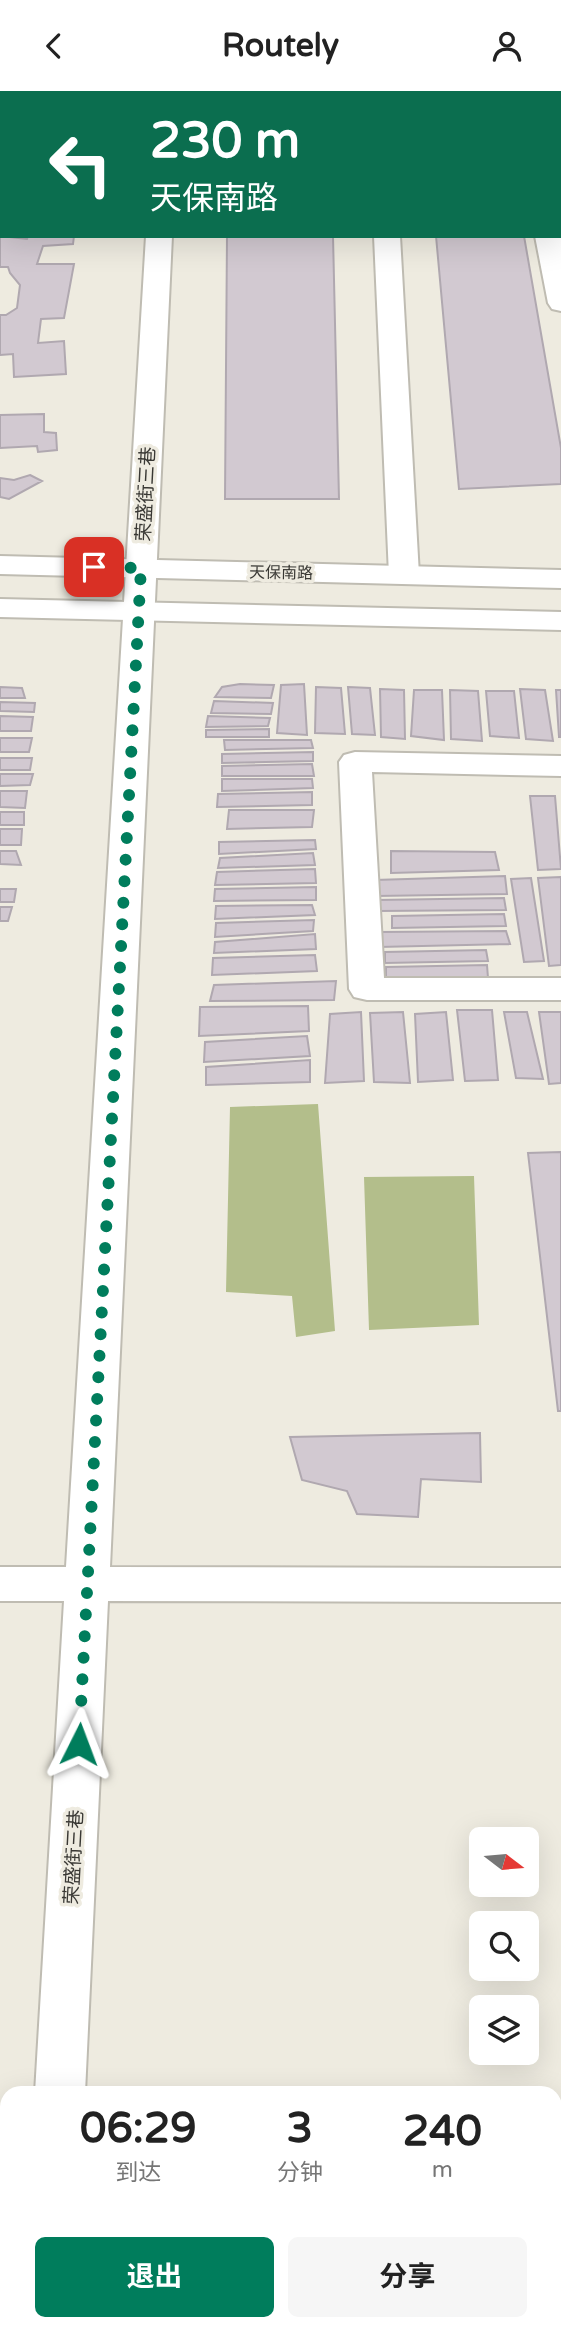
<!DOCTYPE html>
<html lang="zh">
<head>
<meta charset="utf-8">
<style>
  body { margin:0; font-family:"Varela Round","Noto Sans SC",sans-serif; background:#f6f6f6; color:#222; height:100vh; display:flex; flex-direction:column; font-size:26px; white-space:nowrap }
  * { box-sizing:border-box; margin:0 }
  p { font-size:23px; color:#767676 }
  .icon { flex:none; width:38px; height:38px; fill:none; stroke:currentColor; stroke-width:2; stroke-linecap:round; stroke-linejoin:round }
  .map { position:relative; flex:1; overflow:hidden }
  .panel { position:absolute; left:0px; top:1995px; width:562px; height:245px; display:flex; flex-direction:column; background:#fff; border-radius:21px 21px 0 0; box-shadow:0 7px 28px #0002 }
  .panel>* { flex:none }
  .guide { position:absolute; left:0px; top:0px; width:562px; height:147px; box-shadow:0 7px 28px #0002; background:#0b6e4f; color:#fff; overflow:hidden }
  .needle { width:46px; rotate:106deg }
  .buttons { position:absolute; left:469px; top:1736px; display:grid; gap:14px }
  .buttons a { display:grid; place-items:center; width:70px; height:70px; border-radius:10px; background:#fff; box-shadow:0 7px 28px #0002; font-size:35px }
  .pin { position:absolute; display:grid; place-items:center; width:60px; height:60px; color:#fff; margin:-30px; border-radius:14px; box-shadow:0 4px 10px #0006 }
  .me { position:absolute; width:77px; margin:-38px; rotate:3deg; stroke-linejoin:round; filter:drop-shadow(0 0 5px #0008) }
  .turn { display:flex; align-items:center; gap:24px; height:147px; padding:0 35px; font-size:32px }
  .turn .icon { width:91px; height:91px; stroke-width:2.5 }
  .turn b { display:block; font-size:49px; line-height:60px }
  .eta { display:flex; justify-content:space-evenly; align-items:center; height:119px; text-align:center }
  .eta b { font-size:42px; font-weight:700; line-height:49px }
  .cta { display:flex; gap:14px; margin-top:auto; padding:14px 35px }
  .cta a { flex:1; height:80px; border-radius:10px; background:#007d5c; color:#fff; font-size:28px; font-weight:700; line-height:80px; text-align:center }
  .cta a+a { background:#f6f6f6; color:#222 }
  header { display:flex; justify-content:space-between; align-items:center; height:91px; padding:0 35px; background:#fff; font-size:32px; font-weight:700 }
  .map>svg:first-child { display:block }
</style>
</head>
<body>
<header><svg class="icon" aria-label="back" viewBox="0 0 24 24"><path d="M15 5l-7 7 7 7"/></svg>Routely<svg class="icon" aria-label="person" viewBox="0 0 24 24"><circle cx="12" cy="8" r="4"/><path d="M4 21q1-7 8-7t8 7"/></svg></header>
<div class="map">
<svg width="561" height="2240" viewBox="0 0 561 2240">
  <rect width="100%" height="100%" fill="#eeebe0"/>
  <!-- green -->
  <path fill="#b3be8b" d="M318,1013L335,1240L296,1246L292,1205L226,1201L230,1016Z
    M474,1085L479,1234L369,1239L364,1086Z"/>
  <!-- building -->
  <path fill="#d2c9d1" stroke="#b0a8b0" stroke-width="2" d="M224,0H344L345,2H224Z
    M403,0H504L505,2H403Z
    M0,145L27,148L28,145H74L73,153L43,155L37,173H74L64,227L41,228L38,252L64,250L66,283L14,286L13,263L0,264V224H6L17,217L20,194L10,182L8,176H0Z
    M227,145H333L339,408H225Z
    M436,145H524L561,357V393L459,398Z
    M44,323V341L56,342L57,359L38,361L37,355L0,357V324Z
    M30,384L42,390L9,408L0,406V387L14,389Z
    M240,593L274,594L271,607L215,606L222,596Z
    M304,593L307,644L277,642L281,594Z
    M0,596L22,597L25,607H0Z
    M316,596L341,597L345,643L315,642Z
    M348,596L370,597L375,644L352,643Z
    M380,598L404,599L405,648L381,646Z
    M520,598L545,599L553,650L526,648Z
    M414,599H442L444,649L411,645Z
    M450,599L478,600L482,650L451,648Z
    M556,599H561V646H559Z
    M486,600H514L519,647L490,645Z
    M214,610L273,612L271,623L211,622Z
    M0,611L35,612L34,621L0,620Z
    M0,625L33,626L31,640H0Z
    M208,625L270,627L268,635L206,636Z
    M269,638V646H206V639Z
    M0,647H32L29,661H0Z
    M224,649H311L313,657L225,659Z
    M313,661V670L222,672V663Z
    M0,667H32L30,679H0Z
    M312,673L314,685H222V675Z
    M0,683H33L30,694L0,695Z
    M222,688H312L313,697L222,700Z
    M0,700H27L25,717L0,716Z
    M312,701V714L217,716L218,703Z
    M530,705H555L561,778L538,779Z
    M229,719H314L312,736L227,738Z
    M0,721H24V734H0Z
    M0,738H22L21,754H0Z
    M315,749L316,758L219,763V751Z
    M0,760H16L21,774L0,773Z
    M391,760L495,761L499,779L391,782Z
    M313,762L315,774L218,777L220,767Z
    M315,778L316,792L215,794L217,781Z
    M505,785L507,803L376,805L375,789Z
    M561,786V874L549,875L538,787Z
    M531,787L544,870L524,871L511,788Z
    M316,796V809L214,810L215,798Z
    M0,798H16L14,811H0Z
    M504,807L506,819L377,820V809Z
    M312,814L315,824L215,828L216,815Z
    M0,816H12L8,830H0Z
    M504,823L506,835L392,837V825Z
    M314,829L313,840L215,846L216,832Z
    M506,840L510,853L379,856L380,841Z
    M315,843L316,858L214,862L215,851Z
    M486,859L488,870L385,872V861Z
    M315,864L317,880L212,884L213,867Z
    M487,874L488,887L386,886V876Z
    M336,890L334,909L210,910L214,894Z
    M308,915L309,940L199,945L200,916Z
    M457,919H492L498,989L465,990Z
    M361,921L364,990L325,992L330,923Z
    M403,921L410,992L374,991L370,922Z
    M446,921L453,989L418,991L415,923Z
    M504,921H527L543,988L516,987Z
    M539,921H561V992L549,993Z
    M307,945L310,965L204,971L205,951Z
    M310,969V991L206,994V976Z
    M561,1061V1320H558L528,1062Z
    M480,1342L481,1391L421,1388L418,1426L357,1423L347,1400L302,1389L290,1346Z"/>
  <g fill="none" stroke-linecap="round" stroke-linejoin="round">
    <defs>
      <path id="street" d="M155,0H179V2H155Z
        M366,0H390L391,2H367Z
        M516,0H540V2H516Z
        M560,94H561V108H560Z
        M146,145H172L110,1476L561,1477V1511L108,1510L85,2002H35L64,1510H0V1476H66Z
        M374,145H400L419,484L415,490L404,493L393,490L389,484Z
        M535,145H561V220L552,218L548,212Z
        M355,661L561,665V685L372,681L384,887H561V909H367L354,906L349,898L339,671L344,664Z
        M21,2233H75V2240H21Z"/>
      <path id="secondary" d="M0,465L561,479V497L0,483Z
        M0,508L561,521V539L0,526Z"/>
    </defs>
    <!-- street casing -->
    <use href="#street" stroke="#bfbcb2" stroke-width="4"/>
    <!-- secondary casing -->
    <use href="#secondary" stroke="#bfbcb2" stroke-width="4"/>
    <!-- street -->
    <use href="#street" fill="#fff" fill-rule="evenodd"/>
    <!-- secondary -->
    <use href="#secondary" fill="#fff" fill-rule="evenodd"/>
  </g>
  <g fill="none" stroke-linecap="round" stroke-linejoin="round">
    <!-- route -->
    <path stroke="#007d5c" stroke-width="12" stroke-dasharray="0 21.6" d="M79,1653L141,477L94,476"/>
  </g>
  <g text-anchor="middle" stroke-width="7" stroke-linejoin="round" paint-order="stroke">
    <!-- far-street labels -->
    <g font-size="16" fill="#393834" stroke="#eeebe0">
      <text transform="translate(281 481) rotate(1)" y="6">天保南路</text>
    </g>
    <!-- street labels -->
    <g font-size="19" fill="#393834" stroke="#eeebe0">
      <text transform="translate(145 403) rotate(-87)" y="7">荣盛街三巷</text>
      <text transform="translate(73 1766) rotate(-87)" y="7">荣盛街三巷</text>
    </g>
  </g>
</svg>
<div class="buttons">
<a><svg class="needle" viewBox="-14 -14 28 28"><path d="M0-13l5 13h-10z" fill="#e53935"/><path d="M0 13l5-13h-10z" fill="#767676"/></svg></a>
<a><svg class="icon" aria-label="search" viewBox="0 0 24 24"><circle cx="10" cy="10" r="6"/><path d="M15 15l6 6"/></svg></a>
<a><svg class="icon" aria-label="layers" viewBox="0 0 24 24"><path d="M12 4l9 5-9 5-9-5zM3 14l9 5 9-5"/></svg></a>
</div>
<div class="pin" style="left:94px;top:476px;background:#d93025"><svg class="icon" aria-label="arrive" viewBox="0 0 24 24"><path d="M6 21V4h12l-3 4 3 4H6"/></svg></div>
<svg class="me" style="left:79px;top:1653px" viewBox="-20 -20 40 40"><path d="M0-17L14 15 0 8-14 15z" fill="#007d5c" stroke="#fff" stroke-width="4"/></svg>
<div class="guide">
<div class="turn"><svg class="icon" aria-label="left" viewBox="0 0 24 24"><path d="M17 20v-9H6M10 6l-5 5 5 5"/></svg><div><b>230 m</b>天保南路</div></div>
</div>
<section class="panel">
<div class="eta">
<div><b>06:29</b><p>到达</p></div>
<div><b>3</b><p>分钟</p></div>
<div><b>240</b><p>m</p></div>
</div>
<div class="cta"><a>退出</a><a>分享</a></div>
</section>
</div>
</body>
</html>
